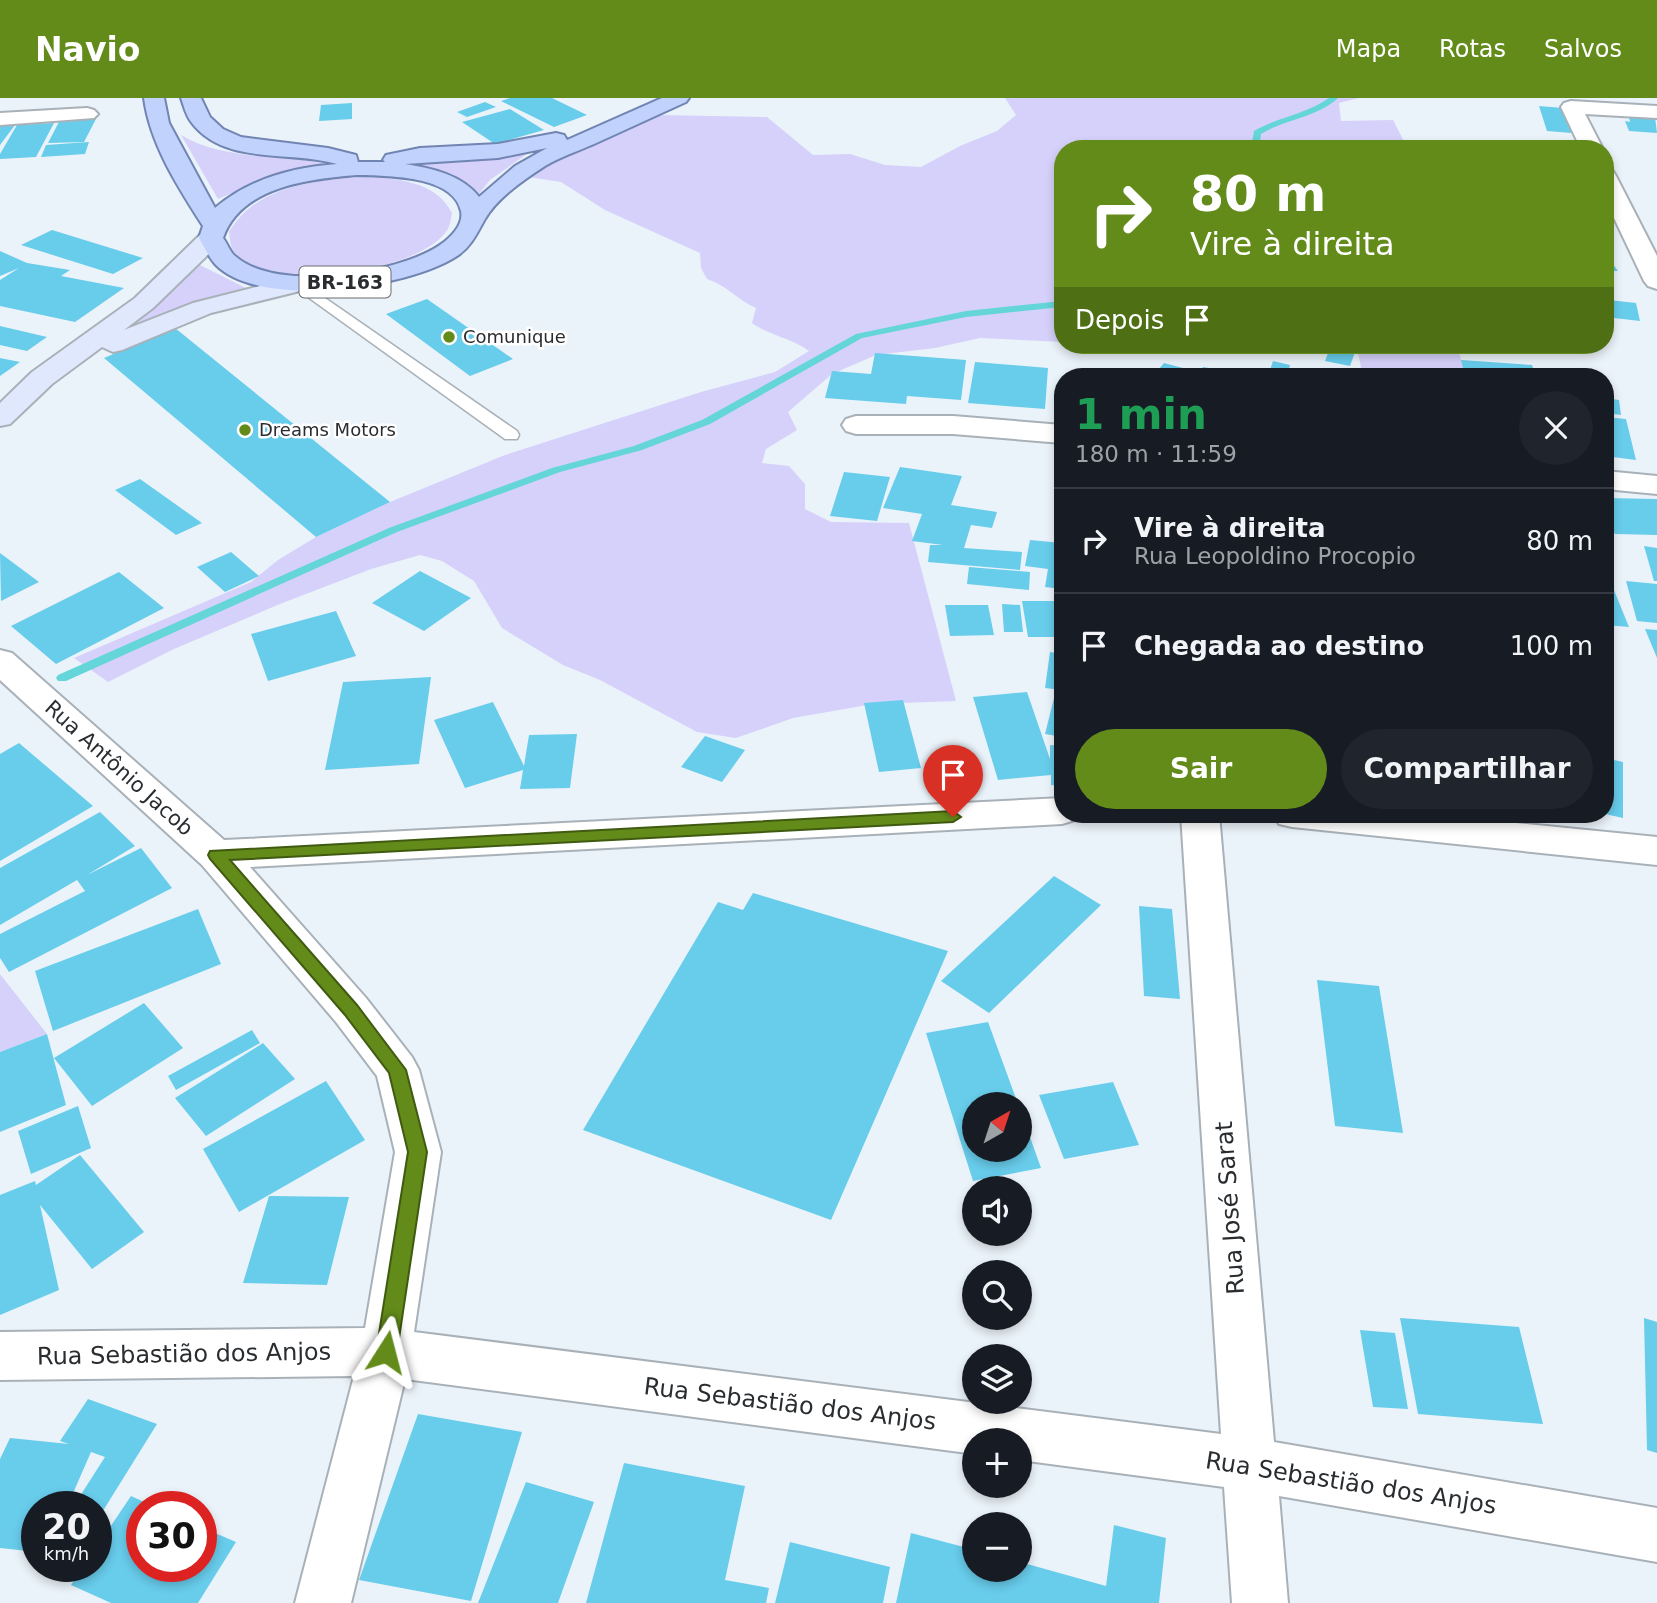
<!DOCTYPE html>
<html lang="pt">
<head>
<meta charset="utf-8">
<style>
  body { margin:0; font-family:"DejaVu Sans",sans-serif; background:#20242c; color:#f1f3f6; height:100vh; display:flex; flex-direction:column; font-size:26px; white-space:nowrap }
  * { box-sizing:border-box; margin:0 }
  p { font-size:23px; color:#9ea1a6 }
  .icon { flex:none; width:38px; height:38px; fill:none; stroke:currentColor; stroke-width:2; stroke-linecap:round; stroke-linejoin:round }
  .map { position:relative; flex:1; overflow:hidden }
  .panel { position:absolute; left:1054px; top:270px; width:560px; height:455px; display:flex; flex-direction:column; background:#171b24; border-radius:28px; box-shadow:0 4px 10px #0003 }
  .panel>* { flex:none }
  .top-card { position:absolute; left:1054px; top:42px; width:560px; height:214px; border-radius:28px; box-shadow:0 4px 10px #0003; background:#628b1a; color:#fff; overflow:hidden }
  .needle { width:46px; rotate:39deg }
  .fabs { position:absolute; left:962px; top:994px; display:grid; gap:14px }
  .fabs a { display:grid; place-items:center; width:70px; height:70px; border-radius:50%; background:#171b24; box-shadow:0 4px 10px #0003; font-size:35px }
  .speed { position:absolute; left:21px; top:1393px; display:flex; gap:14px; font-size:35px; font-weight:700; text-align:center }
  .speed>* { display:grid; place-content:center; width:91px; height:91px; border-radius:50%; background:#171b24; box-shadow:0 4px 10px #0003; line-height:1 }
  .speed small { font-size:18px; font-weight:400 }
  .speed .limit { border:10px solid #d22; background:#fff; color:#111 }
  .pin { position:absolute; display:grid; place-items:center; width:60px; height:60px; color:#fff; margin:-72px -30px; border-radius:50% 50% 50% 0; rotate:-45deg; box-shadow:0 0 7px #0007 }
  .pin .icon { rotate:45deg }
  .me { position:absolute; width:77px; margin:-38px; rotate:9deg; stroke-linejoin:round; filter:drop-shadow(0 0 5px #0008) }
  .turn { display:flex; align-items:center; gap:24px; height:147px; padding:0 21px; font-size:32px }
  .turn .icon { width:91px; height:91px; stroke-width:2.5 }
  .turn b { display:block; font-size:49px; line-height:60px }
  .then { display:flex; align-items:center; height:66px; padding:0 21px; background:#0003; gap:14px; font-size:26px }
  .round { display:grid; place-items:center; flex:none; width:74px; height:74px; border-radius:37px; background:#20242c }
  .headline { display:flex; align-items:center; justify-content:space-between; height:119px; padding:0 21px }
  h1 { font-size:42px; font-weight:700; line-height:52px; color:#1e9e55 }
  .cta { display:flex; gap:14px; margin-top:auto; padding:14px 21px }
  .cta a { flex:1; height:80px; border-radius:42px; background:#628b1a; color:#fff; font-size:28px; font-weight:700; line-height:80px; text-align:center }
  .cta a+a { background:#20242c; color:#f1f3f6 }
  ul { padding:0; list-style:none }
  li { display:flex; align-items:center; gap:21px; height:105px; padding:0 21px; border-top:2px solid #363941 }
  li div { flex:1 }
  li b { display:block; font-size:26px }
  li em { font-style:normal }
  header { display:flex; align-items:center; gap:42px; box-sizing:border-box; height:98px; padding:0 35px; background:#628b1a; color:#fff }
  header strong { font-size:33px }
  nav { display:flex; gap:38px; margin-inline-start:auto; font-size:24px }
  .map>svg:first-child { display:block }
</style>
</head>
<body>
<header>
<strong>Navio</strong>
<nav><a>Mapa</a><a>Rotas</a><a>Salvos</a></nav>
</header>
<div class="map">
<svg width="1657" height="1505" viewBox="0 0 1657 1505">
  <rect width="100%" height="100%" fill="#ebf3fa"/>
  <!-- green -->
  <path fill="#d5d1fa" d="M1005,0H1359L1339,5L1341,23L1393,22L1408,51H1062V244L980,240L935,250L876,257L832,276L788,314L797,332L766,351L762,365L789,368L805,386V411L831,424L909,425L956,603L873,606L793,620L736,640L697,634L600,582L563,567L502,530L474,483L442,463L420,457L371,471L280,506L174,551L108,584L74,560L251,484L278,462L316,439L390,404L505,357L701,294L775,274L809,253C792,240 770,238 752,225L756,210C736,201 728,188 707,181L701,170L700,155L605,112L561,84L528,79L561,59L660,17L767,19L813,57L850,56L885,67L921,69L960,48L997,33L1016,17Z
    M181,37C227,64 282,55 332,67L271,78L218,101Z
    M527,56L490,82L478,97C461,81 420,68 397,64Z
    M363,79C397,81 435,82 452,115C451,120 450,127 448,131C421,176 257,198 232,150C230,146 230,138 229,134C256,88 314,82 363,79Z
    M192,163L250,192L93,248Z
    M1093,247H1336L1243,255Z
    M1345,247H1456L1467,278H1363L1358,255Z
    M0,876L47,936L0,954Z"/>
  <g fill="none" stroke-linecap="round" stroke-linejoin="round">
    <!-- stream -->
    <path fill="#64d5d8" fill-rule="evenodd" d="M1329,0H1338C1316,20 1285,21 1261,36L1259,51H1251L1254,33C1278,19 1307,16 1329,0Z
      M1062,203V209L966,219L862,240L710,326L642,352L560,374L397,434L66,583H58L56,580L58,577L389,430L552,370L634,348L702,322L856,236L966,213Z"/>
  </g>
  <!-- building -->
  <path fill="#68cceb" d="M510,0H552L587,17L554,29L501,3Z
    M485,4L496,9L467,19L457,14Z
    M352,5V21L319,23L321,7Z
    M1539,8L1563,10L1572,35L1547,33Z
    M510,11L544,32L495,46L462,24Z
    M1628,16L1655,19L1657,35L1629,33L1625,23L1630,24Z
    M97,19L84,44L48,45L61,20Z
    M54,25L36,59L0,61V56L17,27Z
    M0,27H15L0,47Z
    M89,44L85,56L41,59L46,47Z
    M52,132L143,160L113,176L21,147Z
    M0,153L27,165L70,172L61,178L124,190L75,224L0,208V182L19,170L0,178Z
    M1605,156L1618,173H1605Z
    M1605,188L1609,202L1636,205L1640,223L1605,219Z
    M427,201L513,261L470,278L386,216Z
    M0,228L47,239L27,253L0,247Z
    M175,230L390,404L316,439L104,260Z
    M1330,250L1355,254L1350,268L1325,263Z
    M875,255L966,262L961,302L907,298L906,306L825,300L832,273L871,276Z
    M0,260L20,264L0,278Z
    M1461,262L1532,267L1536,278H1465Z
    M1273,263L1290,267L1287,278H1268Z
    M975,264L1048,270L1045,311L968,305Z
    M1164,265L1198,274L1194,278H1153Z
    M1203,269L1251,277V278H1200Z
    M1057,288H1062V322L1056,321Z
    M1605,300L1619,302L1621,317L1605,315Z
    M1605,319L1626,321L1636,362L1605,358Z
    M900,369L962,378L951,407L997,414L992,430L971,427L964,450L1022,454L1020,472L928,464L930,447H943L912,443L922,416L883,410Z
    M844,374L890,379L877,423L830,418Z
    M140,381L202,425L176,437L115,392Z
    M1605,400L1657,401V437L1615,436L1605,417Z
    M1030,442L1062,445V491L1045,489L1048,471L1025,468Z
    M1644,448L1657,450V483H1654Z
    M231,454L259,478L225,494L197,469Z
    M0,455L39,484L1,503Z
    M969,469L1030,474L1029,492L967,486Z
    M1605,470L1629,529L1605,527Z
    M420,473L471,500L424,533L372,505Z
    M119,474L164,510L56,566L11,528Z
    M1626,483L1657,486V525L1637,523Z
    M1022,503H1062V539H1028Z
    M1002,506L1020,507L1023,534H1004Z
    M945,507H988L994,537L950,538Z
    M336,513L356,558L268,583L251,536Z
    M1645,531L1657,532V560Z
    M1050,554L1062,556V592L1045,590Z
    M431,579L419,666L325,672L343,584Z
    M1027,594L1050,661V647L1062,648V688L1051,687V677L998,682L973,599Z
    M1055,596L1062,597V639L1045,636Z
    M903,602L921,670L879,674L864,605Z
    M493,604L524,668L529,637L577,636L570,690L520,691L523,672L465,690L434,622Z
    M705,638L745,652L722,684L681,669Z
    M19,645L93,708L0,763V656Z
    M1605,660L1623,664V720L1605,716Z
    M100,714L135,748L87,777L141,750L172,790L9,874L0,860V836L85,793L77,782L0,827V770Z
    M1054,778L1101,807L989,915L941,883Z
    M753,795L948,853L831,1122L583,1032L718,804L743,812Z
    M1139,808L1172,811L1180,901L1144,898Z
    M198,811L221,866L53,933L35,873Z
    M1317,882L1379,888L1403,1035L1335,1028Z
    M144,905L183,950L92,1008L54,960Z
    M988,924L1018,1006H975V1052H1020L1021,1014L1041,1070L973,1083L926,935Z
    M252,932L260,945L176,992L168,978Z
    M47,936L66,1007L0,1034V954Z
    M263,945L295,981L206,1038L175,1000Z
    M326,983L365,1042L239,1114L203,1051Z
    M1113,984L1139,1047L1064,1061L1039,997Z
    M78,1008L91,1050L31,1076L18,1033Z
    M80,1057L144,1134L92,1171L40,1107L59,1192L0,1217V1097L35,1083L36,1087Z
    M269,1098L349,1099L327,1187L243,1185Z
    M1400,1220L1519,1229L1543,1326L1418,1316Z
    M1644,1220L1657,1224V1355L1647,1352Z
    M1360,1232L1395,1235L1408,1311L1373,1309Z
    M88,1301L157,1326L96,1424V1409H73L105,1359L91,1354L67,1409H37V1454L0,1450V1361L10,1340L69,1346L60,1343Z
    M418,1316L522,1334L471,1503L359,1482Z
    M624,1365L745,1388L725,1482L769,1490L766,1505H586Z
    M526,1384L594,1404L558,1505H478Z
    M131,1398L155,1409H142V1468H201V1429L236,1444L198,1505H111L71,1487L84,1468H96V1450Z
    M1114,1427L1166,1440L1159,1505H896L911,1435L975,1452V1472H1020V1464L1106,1488Z
    M790,1444L890,1469L883,1505H775Z"/>
  <g fill="none" stroke-linecap="round" stroke-linejoin="round">
    <defs>
      <path id="service" d="M299,182L517,333L519,337L517,341H505L294,189L292,186L294,183Z"/>
      <path id="minor" d="M1571,3L1657,8V20L1585,16L1603,51H1581L1561,9L1564,5Z
        M87,10L94,12L98,16L94,20L0,27V15Z
        M1605,71L1613,73L1616,78L1657,158V191L1648,188L1644,183L1605,101Z
        M856,318H953L1062,327V345L953,336H856L846,333L842,327L846,321Z
        M1605,373L1657,378V396L1605,391Z
        M0,552L12,555L224,742L1062,700V716H1079L1075,722L1062,726L250,769L366,900L412,959L419,972L441,1054L414,1234L1221,1336L1181,716H1219L1274,1344L1657,1410V1464L1279,1398L1288,1505H1232L1224,1389L1020,1362V1342H975V1356L405,1281L351,1505H295L354,1278L0,1282V1234L365,1230L395,1054L377,978L336,924L202,767L0,582Z
        M1273,716H1425L1657,739V767L1292,729L1279,726Z"/>
      <path id="secondary" d="M211,133L220,135L223,140L220,145L153,210L124,232L193,205L299,178L308,181L312,186L308,191L211,215L122,252L113,254L102,249L52,286L10,326L0,328V305L32,274L135,200L202,135Z"/>
      <path id="primary" d="M144,0H164L169,25L215,110C249,81 293,69 337,66C291,52 225,68 192,25C186,18 184,8 181,0H201L210,19L223,31L241,39L328,50L356,57L358,64H385L383,62L386,57L420,50L498,46L556,35L564,37L567,42L662,0H689L686,4C655,18 625,32 594,46C578,53 560,59 545,68C525,81 498,99 485,121C477,135 471,149 457,158C408,190 261,212 216,167C209,160 204,148 199,140L203,128C178,89 150,46 144,0ZM547,50L515,68L479,99C463,77 431,70 405,66L498,60ZM357,77C387,78 453,77 461,113C464,127 450,140 440,147C397,176 276,195 235,158C230,154 227,145 223,140C241,88 310,81 357,77Z"/>
    </defs>
    <!-- service casing -->
    <use href="#service" stroke="#a9b1b8" stroke-width="3"/>
    <!-- minor casing -->
    <use href="#minor" stroke="#a9b1b8" stroke-width="4"/>
    <!-- secondary casing -->
    <use href="#secondary" stroke="#a9b1b8" stroke-width="4"/>
    <!-- primary casing -->
    <use href="#primary" stroke="#7185b3" stroke-width="4"/>
    <!-- service -->
    <use href="#service" fill="#fff" fill-rule="evenodd"/>
    <!-- minor -->
    <use href="#minor" fill="#fff" fill-rule="evenodd"/>
    <!-- secondary -->
    <use href="#secondary" fill="#e0e8fe" fill-rule="evenodd"/>
    <!-- primary -->
    <use href="#primary" fill="#c1d2fc" fill-rule="evenodd"/>
  </g>
  <!-- route -->
  <path fill="#628b1a" stroke="#405a11" stroke-width="2" d="M953,713L961,719L953,724L230,762L357,907L406,972L427,1054L397,1254L394,1261L386,1263L379,1261L376,1254L408,1054L389,975L345,917L210,761L208,757L210,753Z"/>
  <!-- markers -->
  <g fill="#628b1a" stroke="#fff" stroke-width="2.5">
    <circle cx="449" cy="239" r="7"/>
    <circle cx="245" cy="332" r="7"/>
  </g>
  <g text-anchor="middle" stroke-width="5" stroke-linejoin="round" paint-order="stroke">
    <!-- far-poi labels -->
    <g font-size="18" fill="#2a2d30" stroke="#fff" text-anchor="start">
      <text x="463" y="245">Comunique</text>
      <text x="259" y="338">Dreams Motors</text>
    </g>
    <!-- shield labels -->
    <rect fill="#fff" stroke="#6a6c6e" stroke-width="2" x="299.5" y="168.5" width="91" height="31" rx="5"/>
    <g font-size="19" font-weight="bold" fill="#2a2d30">
      <text x="345" y="191">BR-163</text>
    </g>
    <!-- street labels -->
    <g font-size="21" fill="#2a2d30" stroke="#fff">
      <text transform="translate(119 670) rotate(42)" y="7">Rua Antônio Jacob</text>
    </g>
    <!-- near-street labels -->
    <g font-size="24" fill="#2a2d30" stroke="#fff">
      <text transform="translate(1230 1110) rotate(-94)" y="8">Rua José Sarat</text>
      <text transform="translate(184 1256) rotate(-1)" y="8">Rua Sebastião dos Anjos</text>
      <text transform="translate(790 1306) rotate(7)" y="8">Rua Sebastião dos Anjos</text>
      <text transform="translate(1351 1385) rotate(9)" y="8">Rua Sebastião dos Anjos</text>
    </g>
  </g>
</svg>
<div class="fabs">
<a><svg class="needle" viewBox="-14 -14 28 28"><path d="M0-13l5 13h-10z" fill="#e53935"/><path d="M0 13l5-13h-10z" fill="#9ea1a6"/></svg></a>
<a><svg class="icon" aria-label="sound" viewBox="0 0 24 24"><path d="M4 9h4l5-4v14l-5-4H4zM17 9q2 3 0 6"/></svg></a>
<a><svg class="icon" aria-label="search" viewBox="0 0 24 24"><circle cx="10" cy="10" r="6"/><path d="M15 15l6 6"/></svg></a>
<a><svg class="icon" aria-label="layers" viewBox="0 0 24 24"><path d="M12 4l9 5-9 5-9-5zM3 14l9 5 9-5"/></svg></a>
<a>+</a>
<a>−</a>
</div>
<div class="speed"><div>20<small>km/h</small></div><div class="limit">30</div></div>
<div class="pin" style="left:953px;top:719px;background:#d93025"><svg class="icon" aria-label="arrive" viewBox="0 0 24 24"><path d="M6 21V4h12l-3 4 3 4H6"/></svg></div>
<svg class="me" style="left:386px;top:1254px" viewBox="-20 -20 40 40"><path d="M0-17L14 15 0 8-14 15z" fill="#628b1a" stroke="#fff" stroke-width="4"/></svg>
<div class="top-card">
<div class="turn"><svg class="icon" aria-label="right" viewBox="0 0 24 24"><path d="M7 20v-9h11M14 6l5 5-5 5"/></svg><div><b>80 m</b>Vire à direita</div></div>
<div class="then">Depois<svg class="icon" aria-label="arrive" viewBox="0 0 24 24"><path d="M6 21V4h12l-3 4 3 4H6"/></svg></div>
</div>
<section class="panel">
<div class="headline"><div><h1>1 min</h1><p>180 m · 11:59</p></div><a class="round"><svg class="icon" aria-label="close" viewBox="0 0 24 24"><path d="M6 6l12 12M18 6L6 18"/></svg></a></div>
<ul>
<li><svg class="icon" aria-label="right" viewBox="0 0 24 24"><path d="M7 20v-9h11M14 6l5 5-5 5"/></svg><div><b>Vire à direita</b><p>Rua Leopoldino Procopio</p></div><em>80 m</em></li>
<li><svg class="icon" aria-label="arrive" viewBox="0 0 24 24"><path d="M6 21V4h12l-3 4 3 4H6"/></svg><div><b>Chegada ao destino</b></div><em>100 m</em></li>
</ul>
<div class="cta"><a>Sair</a><a>Compartilhar</a></div>
</section>
</div>
</body>
</html>
